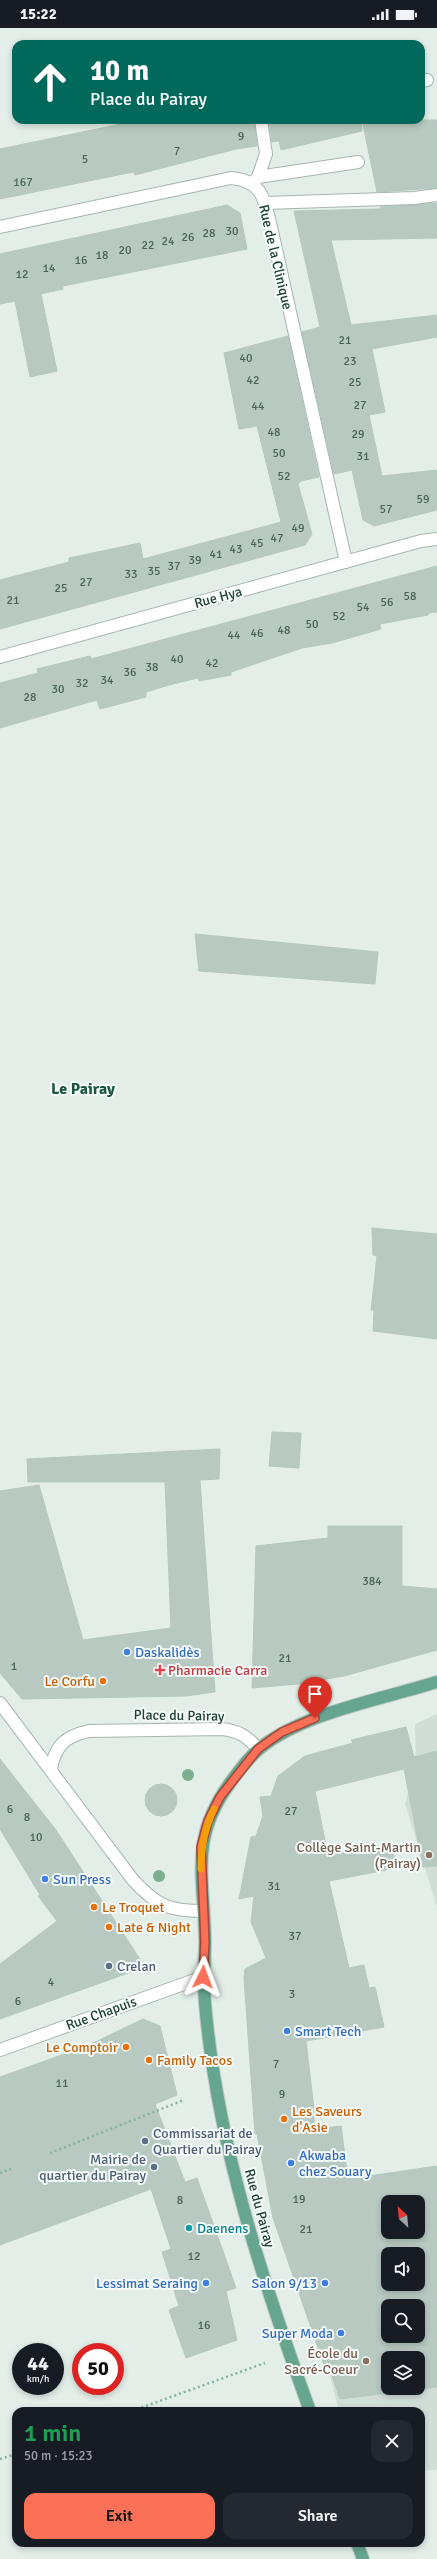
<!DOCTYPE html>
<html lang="en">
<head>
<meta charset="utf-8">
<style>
  body { margin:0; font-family:Signika,sans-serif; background:#242831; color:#f1f3f6; height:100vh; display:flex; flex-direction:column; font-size:15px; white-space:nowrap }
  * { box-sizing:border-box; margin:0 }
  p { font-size:13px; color:#9ea1a6 }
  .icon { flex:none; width:22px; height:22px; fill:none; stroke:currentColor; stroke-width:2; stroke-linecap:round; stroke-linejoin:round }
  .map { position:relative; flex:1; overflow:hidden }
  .details { position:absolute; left:12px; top:2379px; width:413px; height:140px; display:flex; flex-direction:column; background:#171b24; border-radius:12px; box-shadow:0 2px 6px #0003 }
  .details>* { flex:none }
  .guide { position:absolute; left:12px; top:12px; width:413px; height:84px; border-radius:12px; box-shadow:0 2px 6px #0003; background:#00695c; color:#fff; overflow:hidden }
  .needle { width:26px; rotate:334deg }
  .fabs { position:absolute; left:381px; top:2167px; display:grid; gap:8px }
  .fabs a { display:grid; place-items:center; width:44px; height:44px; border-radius:8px; background:#171b24; box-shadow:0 2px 6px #0003; font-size:20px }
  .speed { position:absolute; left:12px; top:2315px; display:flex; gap:8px; font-size:20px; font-weight:700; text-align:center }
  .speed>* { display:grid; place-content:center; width:52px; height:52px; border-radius:50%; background:#171b24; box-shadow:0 2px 6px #0003; line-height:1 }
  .speed small { font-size:10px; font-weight:400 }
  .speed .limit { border:6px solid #d22; background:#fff; color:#111 }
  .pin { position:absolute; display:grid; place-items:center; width:34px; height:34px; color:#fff; margin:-41px -17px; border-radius:50% 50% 50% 0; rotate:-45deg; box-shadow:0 0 4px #0007 }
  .pin .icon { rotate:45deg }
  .me { position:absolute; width:44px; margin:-22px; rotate:3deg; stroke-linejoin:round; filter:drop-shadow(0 0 3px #0008) }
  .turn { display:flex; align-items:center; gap:14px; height:84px; padding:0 12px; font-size:18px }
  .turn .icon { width:52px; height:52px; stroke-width:2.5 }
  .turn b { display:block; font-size:28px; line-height:34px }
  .round { display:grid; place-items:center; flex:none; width:42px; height:42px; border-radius:12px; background:#242831 }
  .summary { display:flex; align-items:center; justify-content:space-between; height:68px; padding:0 12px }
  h1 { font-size:24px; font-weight:600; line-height:30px; color:#1e9e55 }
  .primary-button { display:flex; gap:8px; margin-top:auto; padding:8px 12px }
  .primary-button a { flex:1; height:46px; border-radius:12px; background:#f97057; color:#111; font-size:16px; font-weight:600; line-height:46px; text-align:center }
  .primary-button a+a { background:#242831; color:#f1f3f6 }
  .status { display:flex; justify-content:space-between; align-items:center; height:28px; padding:0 20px; background:#171b24; direction:ltr }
  .status svg { height:11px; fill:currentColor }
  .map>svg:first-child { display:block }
</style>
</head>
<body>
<div class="status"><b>15:22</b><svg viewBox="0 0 49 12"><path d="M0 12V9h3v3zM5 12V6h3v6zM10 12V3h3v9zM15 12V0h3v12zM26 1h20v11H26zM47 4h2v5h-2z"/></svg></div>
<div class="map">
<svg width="437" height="2531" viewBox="0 0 437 2531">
  <rect width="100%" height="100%" fill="#e3eee8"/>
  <!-- built -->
  <path fill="#d1ded7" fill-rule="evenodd" d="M437,1686V1879L405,1776L416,1736L415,1696Z
    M437,2223V2442L421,2443V2383H339L327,2337L423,2318L418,2256ZM388,2330H418V2360H388Z"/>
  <!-- building -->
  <path fill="#b8c9c1" stroke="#b5c8bf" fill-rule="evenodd" d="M140,92H254L257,118L236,121L135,147L133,144L0,171V121Z
    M269,92H361L362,103L281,122L279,113L272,114Z
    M362,92H437V160L377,164Z
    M437,175V210L331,212L351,297L437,287V309L372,321L385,384L369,387L382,448L437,442V482L374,498L363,492L352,442L334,446L302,304L320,299L294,183L381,181L380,179Z
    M227,177L240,185L247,221L63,258V261L41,266L57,343L30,349L15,273L0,276V226Z
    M288,308L319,449L301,453L298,456L312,506L305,517L0,601V552L69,534V530L140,515L143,531L281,494L257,398L239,401L224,325Z
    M437,538V584L429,585L428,587L380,596L381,601L332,615L302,620L231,644V647L199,653L198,650L169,657L146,664V669L100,681L97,672L0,700V655L38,645L37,641L90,628L91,631Z
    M195,906L378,924L375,956L199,943Z
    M372,1200L437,1206V1311L373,1303L374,1282H371L377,1228L373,1227Z
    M272,1404L301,1405L299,1440L269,1438Z
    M220,1421L219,1451L200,1452L215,1664L185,1668L22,1671L0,1645V1463L39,1457L83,1612L171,1600L165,1454H28L27,1431Z
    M328,1498H402V1558L437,1561V1622L344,1648L298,1656L252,1660L256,1518L328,1510Z
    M406,1699L414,1729L437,1723V1838L423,1839L404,1741L315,1763L328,1827L392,1817L396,1840L329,1853L349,1940L364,1937L369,1960L375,1959L384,1999L306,2013L314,2081V2101L341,2098L348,2151L437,2138V2359L340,2371L328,2336L324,2337L273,2190L257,2106H255L244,1950L245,1941L266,1930L251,1894L254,1868L239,1871L251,1809L256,1808L263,1788L260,1769L271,1768L278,1748L305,1728L353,1715L351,1712ZM388,2174H418V2204H388ZM388,2226H418V2256H388ZM388,2278H418V2308H388ZM388,2330H418V2360H388Z
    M0,1731L56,1802L145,1939L0,1991V1936L57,1893L38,1868L40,1867L0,1801Z
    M145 1772a16 16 0 1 1 32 0a16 16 0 1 1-32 0Z
    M143,1991L160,1998L177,2067L155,2076L185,2154L197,2150L236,2260L226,2263L237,2312L186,2330L169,2282L179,2278L162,2224L171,2221L151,2161L0,2217V2049L87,2018Z"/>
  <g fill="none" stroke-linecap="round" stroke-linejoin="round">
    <defs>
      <path id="minor" d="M421,53L427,52
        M258,149L266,126L261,92
        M252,156L258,149L358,134
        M265,175L414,170L437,167
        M0,199L231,150C264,153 264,172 271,199L346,534
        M0,629L421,513L437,511
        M0,1675L133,1852C156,1877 168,1883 203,1883
        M51,1741C55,1717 66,1708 89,1703L222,1701C239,1703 247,1708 258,1721
        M0,2022L203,1949"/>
      <path id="major" d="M310,2383C262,2251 217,2116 205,1975C203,1954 205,1933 205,1912C204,1849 189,1811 230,1755C239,1743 248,1730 259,1721C302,1685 383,1671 437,1654
        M357,2515L363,2531"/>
    </defs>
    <!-- minor casing -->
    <use href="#minor" stroke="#a5b6af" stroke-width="14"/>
    <!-- major casing -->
    <use href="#major" stroke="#c1cac6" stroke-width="14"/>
    <!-- path -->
    <path stroke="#82b39f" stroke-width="2.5" stroke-dasharray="2 3" stroke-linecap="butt" d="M50,2125L184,2072
      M0,2145L11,2141
      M132,2383L265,2335
      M0,2431L16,2426"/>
    <!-- minor -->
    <use href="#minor" stroke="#fff" stroke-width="12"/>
    <!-- major -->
    <use href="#major" stroke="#66a590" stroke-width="12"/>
  </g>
  <!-- trees -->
  <g fill="#7dae8d">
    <circle cx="188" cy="1747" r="6"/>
    <circle cx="159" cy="1848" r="6"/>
  </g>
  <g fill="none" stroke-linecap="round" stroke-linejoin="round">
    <defs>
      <path id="route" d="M203,1949L205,1914L201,1819L208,1793L220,1769L258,1721L282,1704L315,1690"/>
    </defs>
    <!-- route casing -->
    <use href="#route" stroke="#a24939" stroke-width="10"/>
    <!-- route -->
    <use href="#route" stroke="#f97057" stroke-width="7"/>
    <!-- slow -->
    <path stroke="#f59e0b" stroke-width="7" d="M201,1841C201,1820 204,1801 214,1781"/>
  </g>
  <!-- markers -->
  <g fill="#3f7fe0" stroke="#f4faf7" stroke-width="1.5">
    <circle cx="127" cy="1624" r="4"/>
    <circle cx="45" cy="1851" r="4"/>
    <circle cx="287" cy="2003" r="4"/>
    <circle cx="291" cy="2135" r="4"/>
    <circle cx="206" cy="2255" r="4"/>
    <circle cx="325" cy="2255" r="4"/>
    <circle cx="341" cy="2305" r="4"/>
  </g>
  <path fill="#e0444e" stroke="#f4faf7" stroke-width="1.5" d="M158 1636h4v4h4v4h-4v4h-4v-4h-4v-4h4z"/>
  <g fill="#e8710a" stroke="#f4faf7" stroke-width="1.5">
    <circle cx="103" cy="1653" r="4"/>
    <circle cx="94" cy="1879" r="4"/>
    <circle cx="109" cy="1899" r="4"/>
    <circle cx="126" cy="2019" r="4"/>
    <circle cx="149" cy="2032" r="4"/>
    <circle cx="284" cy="2091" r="4"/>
  </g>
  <g fill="#8d6e63" stroke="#f4faf7" stroke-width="1.5">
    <circle cx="429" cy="1827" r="4"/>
    <circle cx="366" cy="2333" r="4"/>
  </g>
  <g fill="#5c6f8a" stroke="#f4faf7" stroke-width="1.5">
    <circle cx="109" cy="1938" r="4"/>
    <circle cx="145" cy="2113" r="4"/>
    <circle cx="154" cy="2139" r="4"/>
  </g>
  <circle fill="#0f9aa8" stroke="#f4faf7" stroke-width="1.5" cx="189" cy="2200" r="4"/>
  <g text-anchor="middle" stroke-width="4" stroke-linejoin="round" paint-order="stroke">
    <!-- number labels -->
    <g font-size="12" fill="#486258">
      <text x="241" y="112">9</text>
      <text x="177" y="127">7</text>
      <text x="85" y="135">5</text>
      <text x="23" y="158">167</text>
      <text x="232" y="207">30</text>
      <text x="209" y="209">28</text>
      <text x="188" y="213">26</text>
      <text x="168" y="217">24</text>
      <text x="148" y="221">22</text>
      <text x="125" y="226">20</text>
      <text x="102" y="231">18</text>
      <text x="81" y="236">16</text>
      <text x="49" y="244">14</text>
      <text x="22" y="250">12</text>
      <text x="345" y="316">21</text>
      <text x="246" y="334">40</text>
      <text x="350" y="337">23</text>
      <text x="253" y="356">42</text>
      <text x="355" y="358">25</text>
      <text x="360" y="381">27</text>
      <text x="258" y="382">44</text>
      <text x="274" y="408">48</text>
      <text x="358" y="410">29</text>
      <text x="279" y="429">50</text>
      <text x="363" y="432">31</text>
      <text x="284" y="452">52</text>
      <text x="423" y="475">59</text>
      <text x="386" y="485">57</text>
      <text x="298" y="504">49</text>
      <text x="277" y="514">47</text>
      <text x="257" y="519">45</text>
      <text x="236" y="525">43</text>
      <text x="216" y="530">41</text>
      <text x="195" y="536">39</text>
      <text x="174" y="542">37</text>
      <text x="154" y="547">35</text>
      <text x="131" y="550">33</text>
      <text x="86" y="558">27</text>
      <text x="61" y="564">25</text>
      <text x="410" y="572">58</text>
      <text x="13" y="576">21</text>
      <text x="387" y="578">56</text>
      <text x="363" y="583">54</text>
      <text x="339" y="592">52</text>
      <text x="312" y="600">50</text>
      <text x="284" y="606">48</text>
      <text x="257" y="609">46</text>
      <text x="234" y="611">44</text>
      <text x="177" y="635">40</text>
      <text x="212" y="639">42</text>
      <text x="152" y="643">38</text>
      <text x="130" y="648">36</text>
      <text x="107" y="656">34</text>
      <text x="82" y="659">32</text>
      <text x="58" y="665">30</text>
      <text x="30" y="673">28</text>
      <text x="372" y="1557">384</text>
      <text x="285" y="1634">21</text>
      <text x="14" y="1642">1</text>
      <text x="10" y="1785">6</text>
      <text x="291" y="1787">27</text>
      <text x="27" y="1793">8</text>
      <text x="36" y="1813">10</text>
      <text x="274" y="1862">31</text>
      <text x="295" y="1912">37</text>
      <text x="51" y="1958">4</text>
      <text x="292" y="1970">3</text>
      <text x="18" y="1977">6</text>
      <text x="276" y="2040">7</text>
      <text x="62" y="2059">11</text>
      <text x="282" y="2070">9</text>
      <text x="299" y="2175">19</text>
      <text x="180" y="2176">8</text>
      <text x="306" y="2205">21</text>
      <text x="194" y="2232">12</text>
      <text x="204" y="2301">16</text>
    </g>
    <!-- street labels -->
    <g font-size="14" fill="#224035" stroke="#f4faf7">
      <text transform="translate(276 229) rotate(77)" y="5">Rue de la Clinique</text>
      <text transform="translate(218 569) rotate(-15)" y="5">Rue Hya</text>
      <text transform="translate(179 1687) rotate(1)" y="5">Place du Pairay</text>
      <text transform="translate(101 1985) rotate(-20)" y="5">Rue Chapuis</text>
      <text transform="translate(260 2180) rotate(75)" y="5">Rue du Pairay</text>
    </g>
    <!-- shop labels -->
    <g font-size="14" fill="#366cbe" stroke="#f4faf7" text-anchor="start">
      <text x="135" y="1629">Daskalidès</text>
      <text x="53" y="1856">Sun Press</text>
      <text x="295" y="2008">Smart Tech</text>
      <text x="299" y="2132">Akwaba<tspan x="299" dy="16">chez Souary</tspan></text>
      <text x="198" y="2260" text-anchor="end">Lessimat Seraing</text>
      <text x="317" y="2260" text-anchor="end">Salon 9/13</text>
      <text x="333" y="2310" text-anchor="end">Super Moda</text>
    </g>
    <!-- health labels -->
    <g font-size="14" fill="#be3a42" stroke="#f4faf7" text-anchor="start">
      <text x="168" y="1647">Pharmacie Carra</text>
    </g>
    <!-- food labels -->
    <g font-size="14" fill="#c56008" stroke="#f4faf7" text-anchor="start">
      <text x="95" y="1658" text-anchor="end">Le Corfu</text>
      <text x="102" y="1884">Le Troquet</text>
      <text x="117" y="1904">Late &amp; Night</text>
      <text x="118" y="2024" text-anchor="end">Le Comptoir</text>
      <text x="157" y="2037">Family Tacos</text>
      <text x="292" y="2088">Les Saveurs<tspan x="292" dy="16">d'Asie</tspan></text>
    </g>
    <!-- education labels -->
    <g font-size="14" fill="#785e54" stroke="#f4faf7" text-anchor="end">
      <text x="421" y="1824">Collège Saint-Martin<tspan x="421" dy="16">(Pairay)</tspan></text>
      <text x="358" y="2330">École du<tspan x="358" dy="16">Sacré-Coeur</tspan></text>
    </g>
    <!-- service labels -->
    <g font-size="14" fill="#4e5e75" stroke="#f4faf7" text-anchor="start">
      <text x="117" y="1943">Crelan</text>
      <text x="153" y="2110">Commissariat de<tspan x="153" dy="16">Quartier du Pairay</tspan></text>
      <text x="146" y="2136" text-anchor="end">Mairie de<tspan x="146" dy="16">quartier du Pairay</tspan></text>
    </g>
    <!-- culture labels -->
    <g font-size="14" fill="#0d838f" stroke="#f4faf7" text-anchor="start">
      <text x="197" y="2205">Daenens</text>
    </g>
    <!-- quarter labels -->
    <g font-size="16" font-weight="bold" fill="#1c5442" stroke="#f4faf7">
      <text x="83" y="1066">Le Pairay</text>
    </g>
  </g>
</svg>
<div class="fabs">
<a><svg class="needle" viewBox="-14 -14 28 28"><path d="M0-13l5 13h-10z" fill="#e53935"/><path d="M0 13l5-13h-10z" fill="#9ea1a6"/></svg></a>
<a><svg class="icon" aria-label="sound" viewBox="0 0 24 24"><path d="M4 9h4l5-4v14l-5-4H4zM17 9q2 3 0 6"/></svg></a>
<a><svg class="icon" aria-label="search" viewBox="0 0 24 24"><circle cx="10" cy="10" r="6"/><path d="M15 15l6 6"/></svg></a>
<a><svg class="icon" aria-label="layers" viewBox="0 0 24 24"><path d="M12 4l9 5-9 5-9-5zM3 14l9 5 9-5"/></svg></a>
</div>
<div class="speed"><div>44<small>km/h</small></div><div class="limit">50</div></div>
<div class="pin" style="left:315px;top:1690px;background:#d93025"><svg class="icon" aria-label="arrive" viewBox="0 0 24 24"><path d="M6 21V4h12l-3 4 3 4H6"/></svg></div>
<svg class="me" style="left:203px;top:1949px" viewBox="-20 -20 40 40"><path d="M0-17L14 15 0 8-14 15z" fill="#f97057" stroke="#fff" stroke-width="4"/></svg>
<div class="guide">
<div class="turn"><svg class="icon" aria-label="ahead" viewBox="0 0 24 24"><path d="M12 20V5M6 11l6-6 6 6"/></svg><div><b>10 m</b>Place du Pairay</div></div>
</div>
<section class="details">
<div class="summary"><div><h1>1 min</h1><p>50 m · 15:23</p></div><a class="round"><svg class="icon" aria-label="close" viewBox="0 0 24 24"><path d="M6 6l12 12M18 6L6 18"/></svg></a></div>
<div class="primary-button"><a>Exit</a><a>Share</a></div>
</section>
</div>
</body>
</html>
